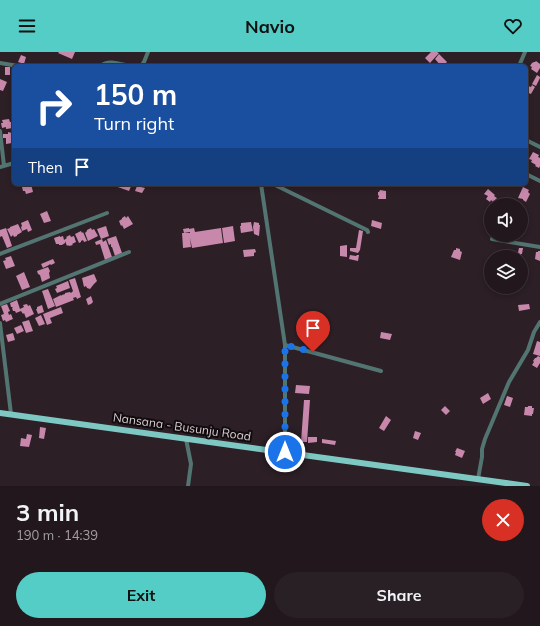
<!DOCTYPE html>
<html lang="en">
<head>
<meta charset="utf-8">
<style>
  body { margin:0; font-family:Mulish,sans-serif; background:#292025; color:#f1f3f6; height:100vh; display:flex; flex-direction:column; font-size:15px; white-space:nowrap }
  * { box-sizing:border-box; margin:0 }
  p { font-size:13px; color:#a29fa3 }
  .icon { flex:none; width:22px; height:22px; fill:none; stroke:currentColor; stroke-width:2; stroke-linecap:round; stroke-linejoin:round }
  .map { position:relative; height:434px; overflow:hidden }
  .drawer { display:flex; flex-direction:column; background:#21171c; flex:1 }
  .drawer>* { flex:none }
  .banner { position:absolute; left:12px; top:12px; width:516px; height:122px; border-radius:6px; box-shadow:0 2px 6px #0003,0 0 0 1px #3e363b; background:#1a4fa0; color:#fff; overflow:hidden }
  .controls { position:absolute; left:484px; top:146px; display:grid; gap:8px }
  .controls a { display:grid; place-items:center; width:44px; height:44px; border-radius:50%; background:#21171c; box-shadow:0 2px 6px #0003,0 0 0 1px #3e363b; font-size:20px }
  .pin { position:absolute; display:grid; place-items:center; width:34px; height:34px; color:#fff; margin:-41px -17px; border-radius:50% 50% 50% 0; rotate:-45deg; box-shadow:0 0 4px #0007 }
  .pin .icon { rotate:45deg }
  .me { position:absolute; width:44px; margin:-22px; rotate:0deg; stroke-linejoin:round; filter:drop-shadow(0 0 3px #0008) }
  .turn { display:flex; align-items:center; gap:14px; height:84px; padding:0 16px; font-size:18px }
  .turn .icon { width:52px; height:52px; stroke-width:2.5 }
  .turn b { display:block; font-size:28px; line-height:34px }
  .then { display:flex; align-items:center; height:38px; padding:0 16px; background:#0003; gap:8px; font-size:15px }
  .round { display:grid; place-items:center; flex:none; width:42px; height:42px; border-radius:21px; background:#292025 }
  .overview { display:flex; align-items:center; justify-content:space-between; height:68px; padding:0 16px }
  h1 { font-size:24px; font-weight:700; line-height:30px }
  .primary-button { display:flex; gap:8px; margin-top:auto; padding:8px 16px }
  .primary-button a { flex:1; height:46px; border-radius:24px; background:#54cdc6; color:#111; font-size:16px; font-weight:700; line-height:46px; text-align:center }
  .primary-button a+a { background:#292025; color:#f1f3f6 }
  header { display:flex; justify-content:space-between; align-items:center; height:52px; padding:0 16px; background:#54cdc6; color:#111; font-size:18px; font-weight:700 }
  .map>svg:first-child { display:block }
</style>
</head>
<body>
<header><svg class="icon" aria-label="menu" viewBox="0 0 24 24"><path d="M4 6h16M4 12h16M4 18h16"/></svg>Navio<svg class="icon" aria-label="heart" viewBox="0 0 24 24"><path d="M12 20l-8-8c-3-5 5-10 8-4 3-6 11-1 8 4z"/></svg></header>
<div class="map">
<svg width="540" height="434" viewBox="0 0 540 434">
  <rect width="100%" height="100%" fill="#2c1f26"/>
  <!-- building -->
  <path fill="#c788ab" d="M59,0H75L72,7L58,1Z
    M431,0H437L439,1L430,11L425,6Z
    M439,2L447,10L443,14H441L435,7Z
    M21,3L26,5L24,12L18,10Z
    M536,9L540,12V16L537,21L531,17L532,15L530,14L532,11L534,10H535Z
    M5,15H10V23H5Z
    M537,23L540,25V26L536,34L532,32Z
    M0,27L7,30L3,39L0,38Z
    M532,33L535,35L531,42L526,40V38L528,34L531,35Z
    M9,67L10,70H12L13,76L6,77V75L2,76L1,71H3L2,68Z
    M8,80L12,81V91L6,92V86H3V82H8Z
    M533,100L539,103L538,105L540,106V114L539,116L535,114L536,113L531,110L532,108L529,107Z
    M23,132H31L33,140L26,142L25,139H23L22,135H24Z
    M116,132H132L129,139L115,134Z
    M137,134L145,136L142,141L135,139Z
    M523,135L529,138L528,140L530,142L526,150L523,148V147L518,146Z
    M488,137L495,143L494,144L497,146L493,150L491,148L490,150L486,147L488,144L484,142Z
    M380,138L386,139V147H378L379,144L378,143V140H379Z
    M47,159L51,169L44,171L40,162Z
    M490,159H491V176L487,175Z
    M125,164L126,166L128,164L133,172L124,177L122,173L121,174L119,169L122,167V166Z
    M28,168L32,178L28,180L27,177L22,179L21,175L22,174L21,171Z
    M372,168L382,171L381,177L371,174Z
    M251,170L253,179L241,181L240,174H241V171Z
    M254,170L259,171V173H260L259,184L254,182L253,175Z
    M18,172L22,180L17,183V184L14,185L13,183L11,185L7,177L10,176V175Z
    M106,174L109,184L101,187L97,177Z
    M233,174L235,189L224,191L222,176Z
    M6,176L12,194L7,196L2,184L0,185V178Z
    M91,176L92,178L94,177L98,184L88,189L85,181L87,179V178Z
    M189,176V177L194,176L195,180L221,176L223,191L192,196L190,186L191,195L183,196L182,181H190V180L184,181L183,177Z
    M359,178L363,179L360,198L358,201L350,199V196H353V199V196H356Z
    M81,179L82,181L83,180L87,189L84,190L83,188L81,189V190L79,191L75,182Z
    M70,183L71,185L74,184L76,190L72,192L73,193L69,194L68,193L67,194L65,189V191L62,193H59V192H56L54,186L60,184V185L63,184L64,188L67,186L66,185Z
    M116,184L122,201L115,204L112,195H111V192L109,193L107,187Z
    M102,187L103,190L106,188L112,205L105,208L100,192L96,193L95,190Z
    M347,193V205L340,204V194Z
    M456,196L460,197V199L462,200L460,208L451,205L454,198H456Z
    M519,196H523L522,202H521V205H517Z
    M255,197L256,200L254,201V204L244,205L243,198Z
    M538,199H540V209L535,207L536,200H538Z
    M350,203L356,204L357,203H359L358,209L349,207Z
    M11,204L15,214L6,217L3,209L6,208L5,206Z
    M53,207L55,211L51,213L50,212L49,213L43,216L41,212Z
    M48,215L50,219L49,221L50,226L42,230L40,223L38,222L37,219Z
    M24,220L30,235L22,238L16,224Z
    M94,222L97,229L94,232L90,237L87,236L86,234L84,235L82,226Z
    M75,226L81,245L77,247L76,245L73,246L74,248L56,255L53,247L61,243L62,244V243L65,242V243V241L70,240L71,241L73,239L69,228Z
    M68,229L70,236L57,241L55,237L57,236L56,234Z
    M48,237L55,254L48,257L42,239L45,238L46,239L45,238Z
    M91,244L93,250L91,252L88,253L86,247Z
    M17,248L20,257L24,255L23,253L27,252L28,254L30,253L34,262L26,266L24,261L23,262L21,259L16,261L15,259H13L12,256L13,255H11L10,251Z
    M7,252L10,259L8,260L9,263L11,262L13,267L6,270L5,268L3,269L1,263L4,262L1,254Z
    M529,252L530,257L519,259L518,253Z
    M42,253L44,260L38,262L36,257H37V255Z
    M61,255L63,261L50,266L52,271L47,273L43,262Z
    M41,263L45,272L39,274L35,266Z
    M29,268L33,279L26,281L22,270Z
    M21,273L24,279L17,282L14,276Z
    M381,280L392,282L390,288L380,286Z
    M13,281L15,288L8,290L6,283Z
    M537,289L540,290V304L533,302Z
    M538,304L540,305V311L537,316L532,313L534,310L533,309L535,306H536Z
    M296,333L310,334L309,342L295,341Z
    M488,341L491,347L483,352L480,346Z
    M507,344L513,346L510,355L504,353Z
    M304,348H310L307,390H301Z
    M445,354L450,359L446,363L441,358Z
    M528,354H532V356H534L533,362H532V364L524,363L525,355H528Z
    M386,364L391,368L384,379L379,376Z
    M40,375L46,376L44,387L39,386Z
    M415,379L421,381L418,388L413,386Z
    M27,382L32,383L29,395L20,394L21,386L26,387Z
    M308,385H317V390L308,391Z
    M322,387L336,389L335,393L322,391Z
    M457,396L465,399L462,406L455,403L456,400H455Z"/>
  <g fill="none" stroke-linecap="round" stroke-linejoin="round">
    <!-- street -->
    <path stroke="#527572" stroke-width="4" d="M0,11L18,14
      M101,14C108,7 120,12 129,14
      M141,14L144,10L148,0
      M519,14L525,0
      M0,79L4,114
      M526,88L540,95
      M0,115L14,111
      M526,122L540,129
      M261,132L285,293V401
      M273,132L367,178L368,180
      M492,187L540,195
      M0,202L107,161
      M0,252L129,200
      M0,271L11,362
      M285,293L381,319
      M186,387L191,412L188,434
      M478,427L482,405V397L485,387L509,330L528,298L534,280L540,270"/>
    <!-- primary -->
    <path stroke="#7dc8c3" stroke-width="6" d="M0,361L527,434"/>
  </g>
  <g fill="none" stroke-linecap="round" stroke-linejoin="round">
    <!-- route -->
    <path stroke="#1a73e8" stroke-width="7" stroke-dasharray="0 12.6" d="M285,400V293L313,300"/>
  </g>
  <g text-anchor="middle" stroke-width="4" stroke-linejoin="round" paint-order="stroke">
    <!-- street labels -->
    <g font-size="12" fill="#d8ced3" stroke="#110b0e">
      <text transform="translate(182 375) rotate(8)" y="4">Nansana - Busunju Road</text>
    </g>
  </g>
</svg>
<div class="controls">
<a><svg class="icon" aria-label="sound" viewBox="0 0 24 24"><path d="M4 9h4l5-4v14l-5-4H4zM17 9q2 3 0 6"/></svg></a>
<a><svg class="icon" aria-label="layers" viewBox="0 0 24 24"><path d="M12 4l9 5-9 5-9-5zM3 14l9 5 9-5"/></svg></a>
</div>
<div class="pin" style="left:313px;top:300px;background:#d93025"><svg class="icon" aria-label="arrive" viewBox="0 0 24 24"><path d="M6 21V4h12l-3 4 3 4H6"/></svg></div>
<svg class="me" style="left:285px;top:400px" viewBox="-20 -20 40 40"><circle r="17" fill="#1a73e8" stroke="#fff" stroke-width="3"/><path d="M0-11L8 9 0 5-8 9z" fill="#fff"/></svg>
<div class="banner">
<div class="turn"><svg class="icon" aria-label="right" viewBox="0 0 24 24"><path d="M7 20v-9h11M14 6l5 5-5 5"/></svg><div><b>150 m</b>Turn right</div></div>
<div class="then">Then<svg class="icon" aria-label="arrive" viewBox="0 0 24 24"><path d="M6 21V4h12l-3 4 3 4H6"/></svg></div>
</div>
</div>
<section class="drawer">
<div class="overview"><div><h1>3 min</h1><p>190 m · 14:39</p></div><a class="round" style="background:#d93025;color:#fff"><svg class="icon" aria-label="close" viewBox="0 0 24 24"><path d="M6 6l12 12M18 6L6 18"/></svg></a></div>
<div class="primary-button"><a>Exit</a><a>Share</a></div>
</section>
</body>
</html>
